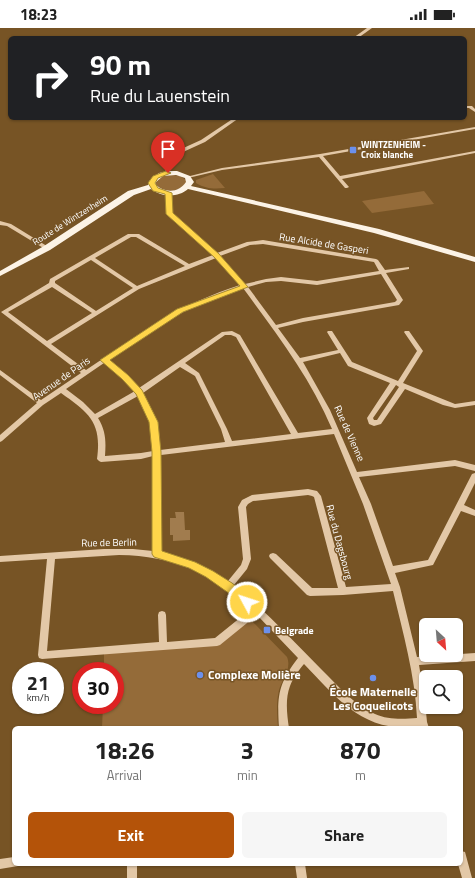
<!DOCTYPE html>
<html lang="en">
<head>
<meta charset="utf-8">
<style>
  body { margin:0; font-family:"Titillium Web",sans-serif; background:#f6f6f6; color:#222; height:100vh; display:flex; flex-direction:column; font-size:15px; white-space:nowrap }
  * { box-sizing:border-box; margin:0 }
  p { font-size:13px; color:#767676 }
  .icon { flex:none; width:22px; height:22px; fill:none; stroke:currentColor; stroke-width:2; stroke-linecap:round; stroke-linejoin:round }
  .map { position:relative; flex:1; overflow:hidden }
  .details { position:absolute; left:12px; top:698px; width:451px; height:140px; display:flex; flex-direction:column; background:#fff; border-radius:6px; box-shadow:0 1px 3px #0004 }
  .details>* { flex:none }
  .top-card { position:absolute; left:8px; top:8px; width:459px; height:84px; border-radius:6px; box-shadow:0 1px 3px #0004; background:#202124; color:#fff; overflow:hidden }
  .needle { width:26px; rotate:154deg }
  .fabs { position:absolute; left:419px; top:590px; display:grid; gap:8px }
  .fabs a { display:grid; place-items:center; width:44px; height:44px; border-radius:6px; background:#fff; box-shadow:0 1px 3px #0004; font-size:20px }
  .speed { position:absolute; left:12px; top:634px; display:flex; gap:8px; font-size:20px; font-weight:700; text-align:center }
  .speed>* { display:grid; place-content:center; width:52px; height:52px; border-radius:50%; background:#fff; box-shadow:0 1px 3px #0004; line-height:1 }
  .speed small { font-size:10px; font-weight:400 }
  .speed .limit { border:6px solid #d22; background:#fff; color:#111 }
  .pin { position:absolute; display:grid; place-items:center; width:34px; height:34px; color:#fff; margin:-41px -17px; border-radius:50% 50% 50% 0; rotate:-45deg; box-shadow:0 0 4px #0007 }
  .pin .icon { rotate:45deg }
  .me { position:absolute; width:44px; margin:-22px; rotate:310deg; stroke-linejoin:round; filter:drop-shadow(0 0 3px #0008) }
  .turn { display:flex; align-items:center; gap:14px; height:84px; padding:0 16px; font-size:18px }
  .turn .icon { width:52px; height:52px; stroke-width:2.5 }
  .turn b { display:block; font-size:28px; line-height:34px }
  .eta { display:flex; justify-content:space-evenly; align-items:center; height:68px; text-align:center }
  .eta b { font-size:24px; font-weight:700; line-height:28px }
  .action { display:flex; gap:8px; margin-top:auto; padding:8px 16px }
  .action a { flex:1; height:46px; border-radius:6px; background:#b45309; color:#fff; font-size:16px; font-weight:700; line-height:46px; text-align:center }
  .action a+a { background:#f6f6f6; color:#222 }
  .status { display:flex; justify-content:space-between; align-items:center; height:28px; padding:0 20px; background:#fff; direction:ltr }
  .status svg { height:11px; fill:currentColor }
  .map>svg:first-child { display:block }
</style>
</head>
<body>
<div class="status"><b>18:23</b><svg viewBox="0 0 49 12"><path d="M0 12V9h3v3zM5 12V6h3v6zM10 12V3h3v9zM15 12V0h3v12zM26 1h20v11H26zM47 4h2v5h-2z"/></svg></div>
<div class="map">
<svg width="475" height="850" viewBox="0 0 475 850">
  <rect width="100%" height="100%" fill="#775425"/>
  <!-- green -->
  <path fill="#946b39" d="M213,146L225,160C214,161 206,161 196,155V152Z
    M171,147L180,148L186,152V155C178,165 166,164 156,158V153L162,148Z
    M424,163L434,176L372,185L362,173Z
    M250,591L287,629C292,641 282,651 279,662C276,675 277,687 278,700H102L103,677H115V643H104V625L218,617Z"/>
  <!-- building -->
  <path fill="#a17c4e" d="M175,484H184L185,502H190V512L173,513V507H170V490H176Z"/>
  <g fill="none" stroke-linecap="round" stroke-linejoin="round">
    <!-- minor -->
    <path fill="#e3c8a7" fill-rule="evenodd" d="M367,0H372L358,10H353Z
      M465,78H472L475,81V84L469,80H465Z
      M234,90H239L205,114L172,129L168,133L170,145L166,146L164,133L168,127L201,112Z
      M475,99V101L323,128L340,148L475,123V125L342,151L349,159L347,160H345L319,129L222,142L188,150L186,149L222,140L320,126Z
      M169,163L172,165V186L217,225L247,214L263,212L376,231L378,232L385,242L409,239V241L386,245L403,272L399,277L303,294L278,300L300,330L338,322L327,304L328,303H332L352,334L398,353L417,323L404,304L405,303H409L423,323L403,355L455,376L475,373V377L455,380L443,377L405,361L381,396L374,398L369,396L367,390L390,355L348,338L340,325L303,334L330,382L357,444L455,432L475,437V443L455,438L359,449L371,476L393,538L428,532L472,446L475,445V455L464,477L475,482V488L461,483L433,537L395,545L400,559L417,629L475,625V633L419,637L425,674L427,694L429,700H419V699C363,705 339,672 304,636C299,642 293,650 290,658C285,671 287,687 289,700H279C277,668 278,656 298,630L257,587L220,617L217,618L42,631L39,630L38,627L47,531L0,534V528L104,521H133L153,523V428L141,431L101,434L99,433L97,431C102,394 89,385 61,365L43,377L2,413L0,414V407L37,375L0,347V342L41,372L81,345L1,284L49,255L50,251L128,206H139L189,236L213,227L166,186V165ZM131,209H136L185,238L137,258L95,230ZM263,216L374,234L379,243L317,253L281,249L266,251L245,256L220,228L250,217ZM216,230L240,257C212,266 185,278 159,293L86,342L51,316L139,261ZM91,232L133,260L96,283L55,255V253ZM381,246L397,272L395,274L303,290L276,297L248,259L266,254L281,253L317,257ZM52,259L92,285L47,313L8,284ZM243,260C276,305 310,349 332,401L298,405L240,307L232,303L222,304L139,360L127,347L109,332C127,320 145,306 164,295C189,280 216,268 243,260ZM225,307H231L236,309L291,406L232,413L227,401L199,345L185,335ZM104,335L123,351L135,363L95,386L83,374L66,361ZM180,339L195,348L221,401L225,414L160,422L156,394L143,365ZM396,357L399,359L377,392H374L373,390ZM138,368L150,394L153,423L141,425L105,428C106,414 106,403 98,390ZM334,406L363,476L391,556L346,559L321,468L317,463L308,461L252,467L242,472L238,479L243,531L241,537L228,553C207,540 185,529 161,524V427ZM308,467L312,468L314,469L338,560H312L276,526L273,525L270,526L269,528L270,530L307,567L310,568L343,567L393,563C403,605 415,647 417,690C404,691 388,692 375,686C354,677 338,658 322,642C293,613 266,583 234,557L247,541L251,531L246,479L248,476L253,473ZM119,527C174,528 210,544 251,581L215,610L167,614L166,587L165,584L162,583L159,584L158,587L159,614L47,623L55,531Z
      M0,193L11,196L50,220L49,221H45L7,198L0,197Z
      M461,823L465,824L472,850H462L458,836H461Z
      M14,829V836H18V838L0,841V831Z
      M127,836H137V850H127Z
      M295,836H305L307,850H297Z"/>
    <!-- major -->
    <path fill="#fcf3e6" fill-rule="evenodd" d="M168,143H177L190,148L194,154L191,158L379,201L475,229V234L374,205L188,161C178,170 161,169 151,161L134,167L50,222L0,248V243L44,218L128,163L148,157L150,152L159,145ZM176,147L185,150L186,154C179,165 165,165 156,157V154L163,148Z"/>
  </g>
  <!-- route -->
  <path fill="#ffd54a" stroke="#a68a30" d="M166,143L171,145L158,150L155,155L158,160L172,165L173,185L219,226L248,259L183,284L110,332L128,347L142,362L158,394L161,424L162,523L195,534L213,543L232,555L251,570L253,574L251,577L247,578L206,549L189,540L154,529L152,526V424L149,394L136,366L122,351L100,332L177,281L240,258L214,229L166,186L165,166L153,163L148,155L153,148Z"/>
  <!-- markers -->
  <g fill="#6c90ec" stroke="#775425" stroke-width="1.5">
    <rect x="349" y="118" width="8" height="8" rx="2"/>
    <rect x="263" y="598" width="8" height="8" rx="2"/>
    <circle cx="200" cy="647" r="4"/>
    <circle cx="373" cy="650" r="4"/>
  </g>
  <g text-anchor="middle" stroke-width="3" stroke-linejoin="round" paint-order="stroke">
    <!-- far-poi labels -->
    <g font-size="9" font-weight="bold" fill="#fff" stroke="#775425" text-anchor="start">
      <text x="361" y="120">WINTZENHEIM -<tspan x="361" dy="10">Croix blanche</tspan></text>
    </g>
    <!-- far-street labels -->
    <g font-size="9" fill="#fff" stroke="#775425">
      <text transform="translate(70 192) rotate(-32)" y="3">Route de Wintzenheim</text>
    </g>
    <!-- street labels -->
    <g font-size="10" fill="#fff" stroke="#775425">
      <text transform="translate(324 215) rotate(9)" y="4">Rue Alcide de Gasperi</text>
      <text transform="translate(61 350) rotate(-35)" y="4">Avenue de Paris</text>
      <text transform="translate(350 405) rotate(66)" y="4">Rue de Vienne</text>
      <text transform="translate(109 514) rotate(-1)" y="4">Rue de Berlin</text>
      <text transform="translate(340 514) rotate(75)" y="4">Rue du Dagsbourg</text>
    </g>
    <!-- poi labels -->
    <g font-size="10" font-weight="bold" fill="#fff" stroke="#775425" text-anchor="start">
      <text x="275" y="606">Belgrade</text>
    </g>
    <!-- near-poi labels -->
    <g font-size="12" font-weight="bold" fill="#fff" stroke="#775425" text-anchor="start">
      <text x="208" y="651">Complexe Molière</text>
      <text x="373" y="668" text-anchor="middle">École Maternelle<tspan x="373" dy="14">Les Coquelicots</tspan></text>
    </g>
  </g>
</svg>
<div class="fabs">
<a><svg class="needle" viewBox="-14 -14 28 28"><path d="M0-13l5 13h-10z" fill="#e53935"/><path d="M0 13l5-13h-10z" fill="#767676"/></svg></a>
<a><svg class="icon" aria-label="search" viewBox="0 0 24 24"><circle cx="10" cy="10" r="6"/><path d="M15 15l6 6"/></svg></a>
</div>
<div class="speed"><div>21<small>km/h</small></div><div class="limit">30</div></div>
<div class="pin" style="left:168px;top:145px;background:#d93025"><svg class="icon" aria-label="arrive" viewBox="0 0 24 24"><path d="M6 21V4h12l-3 4 3 4H6"/></svg></div>
<svg class="me" style="left:247px;top:574px" viewBox="-20 -20 40 40"><circle r="17" fill="#ffd54a" stroke="#fff" stroke-width="3"/><path d="M0-11L8 9 0 5-8 9z" fill="#fff"/></svg>
<div class="top-card">
<div class="turn"><svg class="icon" aria-label="right" viewBox="0 0 24 24"><path d="M7 20v-9h11M14 6l5 5-5 5"/></svg><div><b>90 m</b>Rue du Lauenstein</div></div>
</div>
<section class="details">
<div class="eta">
<div><b>18:26</b><p>Arrival</p></div>
<div><b>3</b><p>min</p></div>
<div><b>870</b><p>m</p></div>
</div>
<div class="action"><a>Exit</a><a>Share</a></div>
</section>
</div>
</body>
</html>
